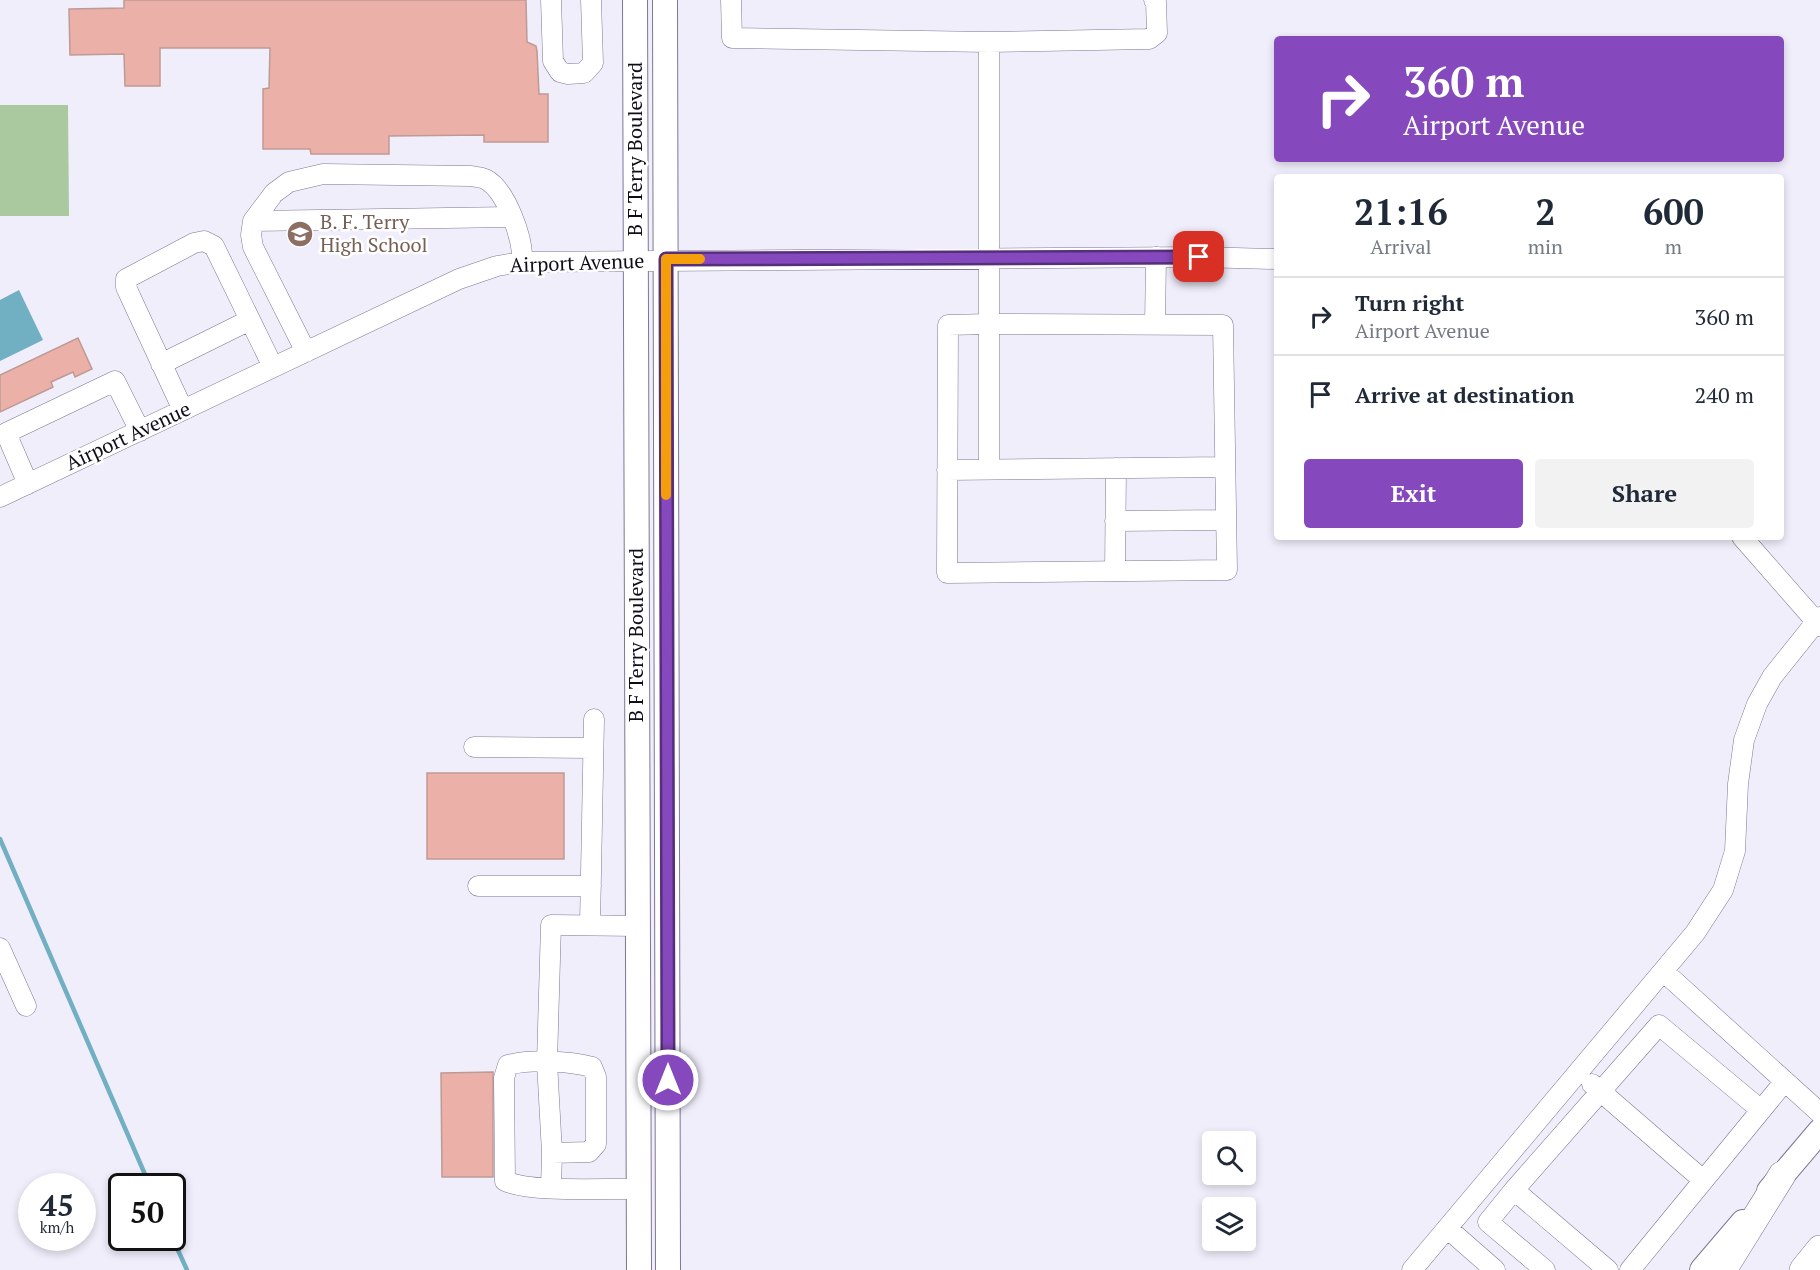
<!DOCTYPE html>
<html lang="en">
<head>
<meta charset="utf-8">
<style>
  body { margin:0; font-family:"PT Serif",serif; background:#f2f2f3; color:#1f2937; height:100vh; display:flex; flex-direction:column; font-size:22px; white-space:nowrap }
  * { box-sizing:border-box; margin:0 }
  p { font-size:20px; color:#747a83 }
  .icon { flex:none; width:33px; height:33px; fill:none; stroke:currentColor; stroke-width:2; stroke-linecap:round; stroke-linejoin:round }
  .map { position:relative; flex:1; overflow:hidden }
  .drawer { position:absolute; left:1274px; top:174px; width:510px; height:366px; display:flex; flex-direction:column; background:#fff; border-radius:6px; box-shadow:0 3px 9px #0003 }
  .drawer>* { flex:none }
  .guide { position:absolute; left:1274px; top:36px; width:510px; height:126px; border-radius:6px; box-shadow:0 3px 9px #0003; background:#8548bd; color:#fff; overflow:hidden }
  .buttons { position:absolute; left:1202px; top:1131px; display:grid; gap:12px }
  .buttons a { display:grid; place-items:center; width:54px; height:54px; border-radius:6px; background:#fff; box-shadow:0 3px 9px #0003; font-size:30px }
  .speed { position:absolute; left:18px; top:1173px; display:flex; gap:12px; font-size:30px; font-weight:700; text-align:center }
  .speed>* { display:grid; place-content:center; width:78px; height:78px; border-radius:50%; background:#fff; box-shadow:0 3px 9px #0003; line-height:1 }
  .speed small { font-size:15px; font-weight:400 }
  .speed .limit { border:3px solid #111; border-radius:9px; background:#fff; color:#111 }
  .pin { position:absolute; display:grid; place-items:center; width:51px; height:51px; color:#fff; margin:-26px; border-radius:12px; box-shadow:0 3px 9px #0006 }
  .me { position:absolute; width:66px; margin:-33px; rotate:0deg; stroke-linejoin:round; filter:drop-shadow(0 0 4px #0008) }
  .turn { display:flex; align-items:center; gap:21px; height:126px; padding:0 30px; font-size:27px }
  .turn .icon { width:78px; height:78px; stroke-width:2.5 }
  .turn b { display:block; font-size:42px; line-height:51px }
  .eta { display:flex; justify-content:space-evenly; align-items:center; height:102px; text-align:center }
  .eta b { font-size:36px; font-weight:700; line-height:42px }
  .cta { display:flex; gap:12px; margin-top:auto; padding:12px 30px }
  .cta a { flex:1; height:69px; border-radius:6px; background:#8548bd; color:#fff; font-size:24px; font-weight:700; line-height:69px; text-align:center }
  .cta a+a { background:#f2f2f3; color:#1f2937 }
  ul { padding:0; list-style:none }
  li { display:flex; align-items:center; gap:18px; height:78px; padding:0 30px; border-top:2px solid #e0e1e3 }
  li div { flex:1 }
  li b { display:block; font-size:22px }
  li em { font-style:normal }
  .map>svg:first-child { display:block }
</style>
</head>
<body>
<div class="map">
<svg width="1820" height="1270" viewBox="0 0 1820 1270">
  <rect width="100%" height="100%" fill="#f0eefb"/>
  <!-- green -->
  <path fill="#abc99e" d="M0,105H68L69,216H0Z"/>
  <!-- water -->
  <path fill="#71afc2" d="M19,290L43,340L0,361V300Z"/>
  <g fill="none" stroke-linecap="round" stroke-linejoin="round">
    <!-- stream -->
    <path stroke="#71afc2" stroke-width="4.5" d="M0,839L150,1186
      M172,1237L187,1270"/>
  </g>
  <!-- building -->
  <path fill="#ebb1a9" stroke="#be9a95" stroke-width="1.5" d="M124,0H526L527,42L536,46L537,51L539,94H548V142H484V135L389,136V154H311L310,149H263V89L269,88L270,48H160V86H125L124,54L70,55L69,9L124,8Z
    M78,338L92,369L75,377L73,372L51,382L53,387L0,412V375Z
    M427,773H564V859H427Z
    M493,1072V1177H442L441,1073Z"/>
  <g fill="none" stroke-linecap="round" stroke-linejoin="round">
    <defs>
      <path id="minor" d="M551,0L553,61L560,72L568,74L584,73L593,63L591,0
        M731,0L732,38L989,42L1149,39L1157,33L1156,2L1154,0
        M989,42V324L1223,325L1227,570L947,573L948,325L989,324V469
        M253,221L512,217
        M1155,325L1156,257
        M306,352L253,247L251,235L253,221L274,193L289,182L323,174L471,176C475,177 481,177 485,179C506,189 524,240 522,262
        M161,364L250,320
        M183,410L131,298L126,287V279L194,243L204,241L214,246L273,367
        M947,470L1225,467
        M28,484L6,433L115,381L140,431
        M0,497L459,279L497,266L522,262L1199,257L1276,259
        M1115,521L1226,520
        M1742,537L1820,626
        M1115,571L1116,468
        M474,747L593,748
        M478,886H591
        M590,925L594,719
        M0,948L26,1006
        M1663,971L1820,1113
        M1592,1084L1703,1180
        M552,1153L547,1062L551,925L638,926
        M551,1188L552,1153L589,1152L596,1144V1077L592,1067C569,1061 532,1059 508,1065L504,1078L505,1181C531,1193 606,1188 638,1189
        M1514,1190L1659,1025L1761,1110
        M1447,1228L1495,1270
        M1412,1270L1695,933L1723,890L1735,851L1738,784L1744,740L1757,704L1772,677L1820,617
        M1545,1270L1488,1222L1514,1190L1608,1270
        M1630,1270L1785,1081"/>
      <path id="major" d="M635,0L639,1270
        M665,0L668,1270
        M1769,1191L1820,1131
        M1702,1270L1743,1222"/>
      <path id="highway" d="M1723,1270L1782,1175
        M1803,1270L1820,1249"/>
    </defs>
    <!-- minor casing -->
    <use href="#minor" stroke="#7e7794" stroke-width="21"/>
    <!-- major casing -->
    <use href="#major" stroke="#7e7794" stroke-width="26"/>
    <!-- highway casing -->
    <use href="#highway" stroke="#7e7794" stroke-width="28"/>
    <!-- minor -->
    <use href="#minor" stroke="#fff" stroke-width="20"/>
    <!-- major -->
    <use href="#major" stroke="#fff" stroke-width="24"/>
    <!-- highway -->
    <use href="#highway" stroke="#fff" stroke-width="27"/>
  </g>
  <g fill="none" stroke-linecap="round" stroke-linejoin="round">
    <defs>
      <path id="route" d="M668,1080L666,259L1199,257"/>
    </defs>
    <!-- route casing -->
    <use href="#route" stroke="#562f7b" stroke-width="15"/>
    <!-- route -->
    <use href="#route" stroke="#8548bd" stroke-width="10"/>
    <!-- slow -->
    <path stroke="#f59e0b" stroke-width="10" d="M666,495V259H700"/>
  </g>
  <!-- icons -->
  <defs>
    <symbol id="school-disc" viewBox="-11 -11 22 22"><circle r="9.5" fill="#8d6e63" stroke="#fff"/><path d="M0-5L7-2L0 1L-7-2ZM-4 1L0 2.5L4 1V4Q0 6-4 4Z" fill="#fff"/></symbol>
  </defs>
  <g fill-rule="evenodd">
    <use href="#school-disc" x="285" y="219" width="30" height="30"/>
  </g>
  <g text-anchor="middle" stroke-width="5" stroke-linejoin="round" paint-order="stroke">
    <!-- street labels -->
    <g font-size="20" fill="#100d18" stroke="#fff">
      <text transform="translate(635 149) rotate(-90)" y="7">B F Terry Boulevard</text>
      <text transform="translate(577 263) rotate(-2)" y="7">Airport Avenue</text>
      <text transform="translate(128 436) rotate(-25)" y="7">Airport Avenue</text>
      <text transform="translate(636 635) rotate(-90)" y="7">B F Terry Boulevard</text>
    </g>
    <!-- education labels -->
    <g font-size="20" fill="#785e54" stroke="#fff" text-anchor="start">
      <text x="320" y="229">B. F. Terry<tspan x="320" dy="23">High School</tspan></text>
    </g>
  </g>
</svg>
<div class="buttons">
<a><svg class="icon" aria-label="search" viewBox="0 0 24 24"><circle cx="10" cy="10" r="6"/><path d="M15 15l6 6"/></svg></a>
<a><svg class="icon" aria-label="layers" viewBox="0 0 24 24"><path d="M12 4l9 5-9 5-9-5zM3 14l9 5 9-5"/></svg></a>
</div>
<div class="speed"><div>45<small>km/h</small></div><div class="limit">50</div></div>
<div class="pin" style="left:1199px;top:257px;background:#d93025"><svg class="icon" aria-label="arrive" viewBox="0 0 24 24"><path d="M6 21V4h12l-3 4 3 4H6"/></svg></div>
<svg class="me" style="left:668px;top:1080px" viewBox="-20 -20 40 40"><circle r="17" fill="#8548bd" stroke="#fff" stroke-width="3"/><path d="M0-11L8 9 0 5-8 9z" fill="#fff"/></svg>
<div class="guide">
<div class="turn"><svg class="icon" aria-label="right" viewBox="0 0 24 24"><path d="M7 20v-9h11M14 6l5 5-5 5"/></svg><div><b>360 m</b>Airport Avenue</div></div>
</div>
<section class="drawer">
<div class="eta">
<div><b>21:16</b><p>Arrival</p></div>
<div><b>2</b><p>min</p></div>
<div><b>600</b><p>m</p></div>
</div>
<ul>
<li><svg class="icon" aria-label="right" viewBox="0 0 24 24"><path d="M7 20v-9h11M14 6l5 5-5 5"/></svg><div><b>Turn right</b><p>Airport Avenue</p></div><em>360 m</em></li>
<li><svg class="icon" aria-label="arrive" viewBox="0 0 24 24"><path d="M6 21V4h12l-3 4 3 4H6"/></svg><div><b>Arrive at destination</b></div><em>240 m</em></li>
</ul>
<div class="cta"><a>Exit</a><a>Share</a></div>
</section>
</div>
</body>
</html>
